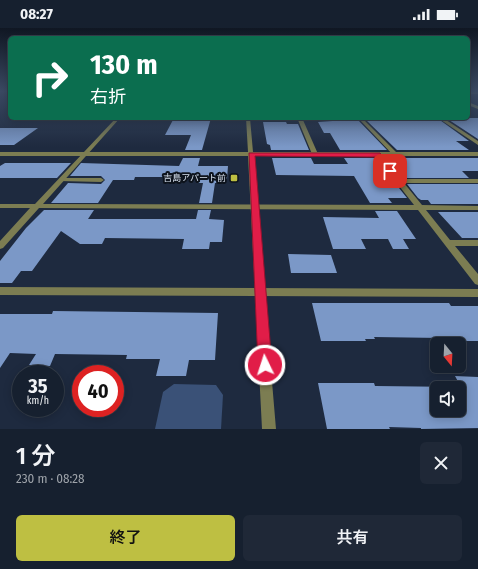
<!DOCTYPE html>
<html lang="ja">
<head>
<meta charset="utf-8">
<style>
  body { margin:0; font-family:"Fira Sans Condensed","Noto Sans JP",sans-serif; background:#1f2837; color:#f1f3f6; height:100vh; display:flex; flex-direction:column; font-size:15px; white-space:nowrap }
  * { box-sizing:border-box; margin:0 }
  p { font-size:13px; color:#9ea3aa }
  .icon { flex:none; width:22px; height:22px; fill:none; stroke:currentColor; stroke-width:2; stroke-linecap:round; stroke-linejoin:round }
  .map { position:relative; height:401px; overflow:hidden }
  .panel { display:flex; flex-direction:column; background:#16202f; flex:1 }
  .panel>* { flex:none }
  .top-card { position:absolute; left:8px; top:8px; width:462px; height:84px; border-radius:6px; box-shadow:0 2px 10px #0003,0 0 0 1px #353e4b; background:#0b6e4f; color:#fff; overflow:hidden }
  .needle { width:26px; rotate:162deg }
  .fabs { position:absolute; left:430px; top:309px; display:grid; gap:8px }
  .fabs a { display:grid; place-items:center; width:36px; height:36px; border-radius:6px; background:#16202f; box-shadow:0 2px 10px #0003,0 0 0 1px #353e4b; font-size:20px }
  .speed { position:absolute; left:12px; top:337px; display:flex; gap:8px; font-size:20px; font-weight:700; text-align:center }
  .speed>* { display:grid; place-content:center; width:52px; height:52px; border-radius:50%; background:#16202f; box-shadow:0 2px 10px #0003,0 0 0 1px #353e4b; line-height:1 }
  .speed small { font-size:10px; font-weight:400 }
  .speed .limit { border:6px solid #d22; background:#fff; color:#111 }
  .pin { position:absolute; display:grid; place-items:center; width:34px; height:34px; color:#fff; margin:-17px; border-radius:8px; box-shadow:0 2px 6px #0006 }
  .me { position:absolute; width:44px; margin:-22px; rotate:356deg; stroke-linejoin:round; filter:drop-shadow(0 0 3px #0008) }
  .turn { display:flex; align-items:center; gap:14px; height:84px; padding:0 16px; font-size:18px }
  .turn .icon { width:52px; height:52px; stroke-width:2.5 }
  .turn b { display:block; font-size:28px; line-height:34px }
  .round { display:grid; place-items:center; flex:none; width:42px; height:42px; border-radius:6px; background:#1f2837 }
  .headline { display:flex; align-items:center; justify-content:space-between; height:68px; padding:0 16px }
  h1 { font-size:24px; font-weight:600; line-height:30px }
  .cta { display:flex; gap:8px; margin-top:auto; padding:8px 16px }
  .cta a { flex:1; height:46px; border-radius:6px; background:#bebf42; color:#111; font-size:16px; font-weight:600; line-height:46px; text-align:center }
  .cta a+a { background:#1f2837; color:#f1f3f6 }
  .status { display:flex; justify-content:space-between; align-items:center; height:28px; padding:0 20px; background:#16202f; direction:ltr }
  .status svg { height:11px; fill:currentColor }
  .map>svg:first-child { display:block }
</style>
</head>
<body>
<div class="status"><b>08:27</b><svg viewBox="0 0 49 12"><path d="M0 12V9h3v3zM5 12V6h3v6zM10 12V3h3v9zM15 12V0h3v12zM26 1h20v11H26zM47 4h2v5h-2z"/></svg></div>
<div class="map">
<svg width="478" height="401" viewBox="0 0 478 401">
  <rect width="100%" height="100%" fill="#1e2a3f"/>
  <!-- green -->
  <path fill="#3a5177" d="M174,356L216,357L223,367L221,401H155L163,364Z"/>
  <!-- building -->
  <path fill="#7b98c7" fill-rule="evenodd" d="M174,90H211L202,122H185L191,107H165Z
    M437,90L469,113H456L469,122H397L365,91Z
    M446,90H478V111Z
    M350,91H357L387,122H340L330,105H324L318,94L347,92Z
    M263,94H286L287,96H298L309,122H271L270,117L267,116Z
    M0,100H38L14,117H0Z
    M183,130H200L198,138H228L227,151H217V155H215L212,175H199L203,155H198L199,149H135L134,152H113L98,175H51L68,155L101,156L105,152L101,148H70L81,135L179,138Z
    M272,130H311L314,136H348L344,130H375L407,170H388L392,175H370L354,148L276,147Z
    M385,130H478V143H462L469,150H402Z
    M5,135H71L57,150H0V138Z
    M407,156H478V176H431L428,172H421L418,170Z
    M44,182H94L88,191H196L198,182H211L209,191L224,192L222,214H210L209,221H182L184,211L105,210L102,216H80L61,203L32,243H21L12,255H0V233L26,200Z
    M375,183H397L416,211H403L409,221H393L388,211H361L366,221H333L323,189L379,190Z
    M438,184H478V210H462Z
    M288,226L331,227L337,245H291Z
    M312,275H449L451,278H478V313H442L441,310L374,309L375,311H365L366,313H321Z
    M53,283L218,285L215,332H189L186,348H156L160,331H126L127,327L55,326L50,338L29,337L36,326L10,325L0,340V286H52Z
    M455,348L478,349V400L421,401V400L389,399L390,401H327L318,355H374L375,358L461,359ZM437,360H459V382H437Z"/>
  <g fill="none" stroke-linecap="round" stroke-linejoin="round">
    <!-- service -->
    <path fill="#7c7d52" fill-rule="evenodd" d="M61,150H101L104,152L101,154L59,153V151Z"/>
    <!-- minor -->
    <path fill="#7c7d52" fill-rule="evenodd" d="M468,74L478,78V81L468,77Z
      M116,90H120L43,176L414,177L375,127L378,125L380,126L401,151H478V155H404L422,177L478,178V182H426L450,212H478V218H455L478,246V257L475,256L418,182L39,180L3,220L0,221V213L30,180H0V176H35Z
      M349,90L347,91L303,92L318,126L315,128L312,126L298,92L249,93L247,92L249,91Z
      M358,90H362L398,126V128H394Z
      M438,90H443L478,113V117Z
      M0,259L478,261V269L0,267Z"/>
    <!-- tertiary -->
    <path fill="#7c7d52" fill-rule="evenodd" d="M468,64H478V66H468Z
      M246,90H250L253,124H478V128H253L276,401H262L248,128H0V124H248Z"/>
  </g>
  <!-- sky -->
  <linearGradient id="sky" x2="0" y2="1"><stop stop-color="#101723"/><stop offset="0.53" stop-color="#3b4a63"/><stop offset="1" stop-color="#3b4a63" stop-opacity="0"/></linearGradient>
  <rect width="478" height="119" fill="url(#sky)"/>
  <!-- route -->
  <path fill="#e11d48" stroke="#92132f" d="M249,125H380L394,143L388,144L376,129L255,128L272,337L270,342L265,344L260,342L258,337Z"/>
  <!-- markers -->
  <rect fill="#bebf42" stroke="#0d131c" stroke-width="1.5" x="230" y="146" width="8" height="8" rx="2"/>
  <g text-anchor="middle" stroke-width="4" stroke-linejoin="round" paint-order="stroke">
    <!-- far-poi labels -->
    <g font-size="9" fill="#d7e0ed" stroke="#0d131c" text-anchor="end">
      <text x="226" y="153">吉島アパート前</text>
    </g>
  </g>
</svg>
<div class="fabs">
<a><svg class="needle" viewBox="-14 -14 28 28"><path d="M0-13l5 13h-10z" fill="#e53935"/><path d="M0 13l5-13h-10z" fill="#9ea3aa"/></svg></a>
<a><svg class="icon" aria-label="sound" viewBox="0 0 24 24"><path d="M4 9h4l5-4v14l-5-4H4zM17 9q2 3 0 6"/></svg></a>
</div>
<div class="speed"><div>35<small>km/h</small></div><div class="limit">40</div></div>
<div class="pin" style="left:390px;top:143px;background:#d93025"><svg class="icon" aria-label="arrive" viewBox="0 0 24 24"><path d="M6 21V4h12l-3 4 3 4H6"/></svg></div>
<svg class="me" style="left:265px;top:337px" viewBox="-20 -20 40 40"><circle r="17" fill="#e11d48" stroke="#fff" stroke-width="3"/><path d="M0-11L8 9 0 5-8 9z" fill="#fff"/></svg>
<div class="top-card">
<div class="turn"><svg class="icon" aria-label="right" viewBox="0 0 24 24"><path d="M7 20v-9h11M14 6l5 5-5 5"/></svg><div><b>130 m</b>右折</div></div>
</div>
</div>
<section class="panel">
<div class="headline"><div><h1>1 分</h1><p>230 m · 08:28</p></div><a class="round"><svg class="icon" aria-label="close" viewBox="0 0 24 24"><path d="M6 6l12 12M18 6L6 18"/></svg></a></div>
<div class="cta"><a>終了</a><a>共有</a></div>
</section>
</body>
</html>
